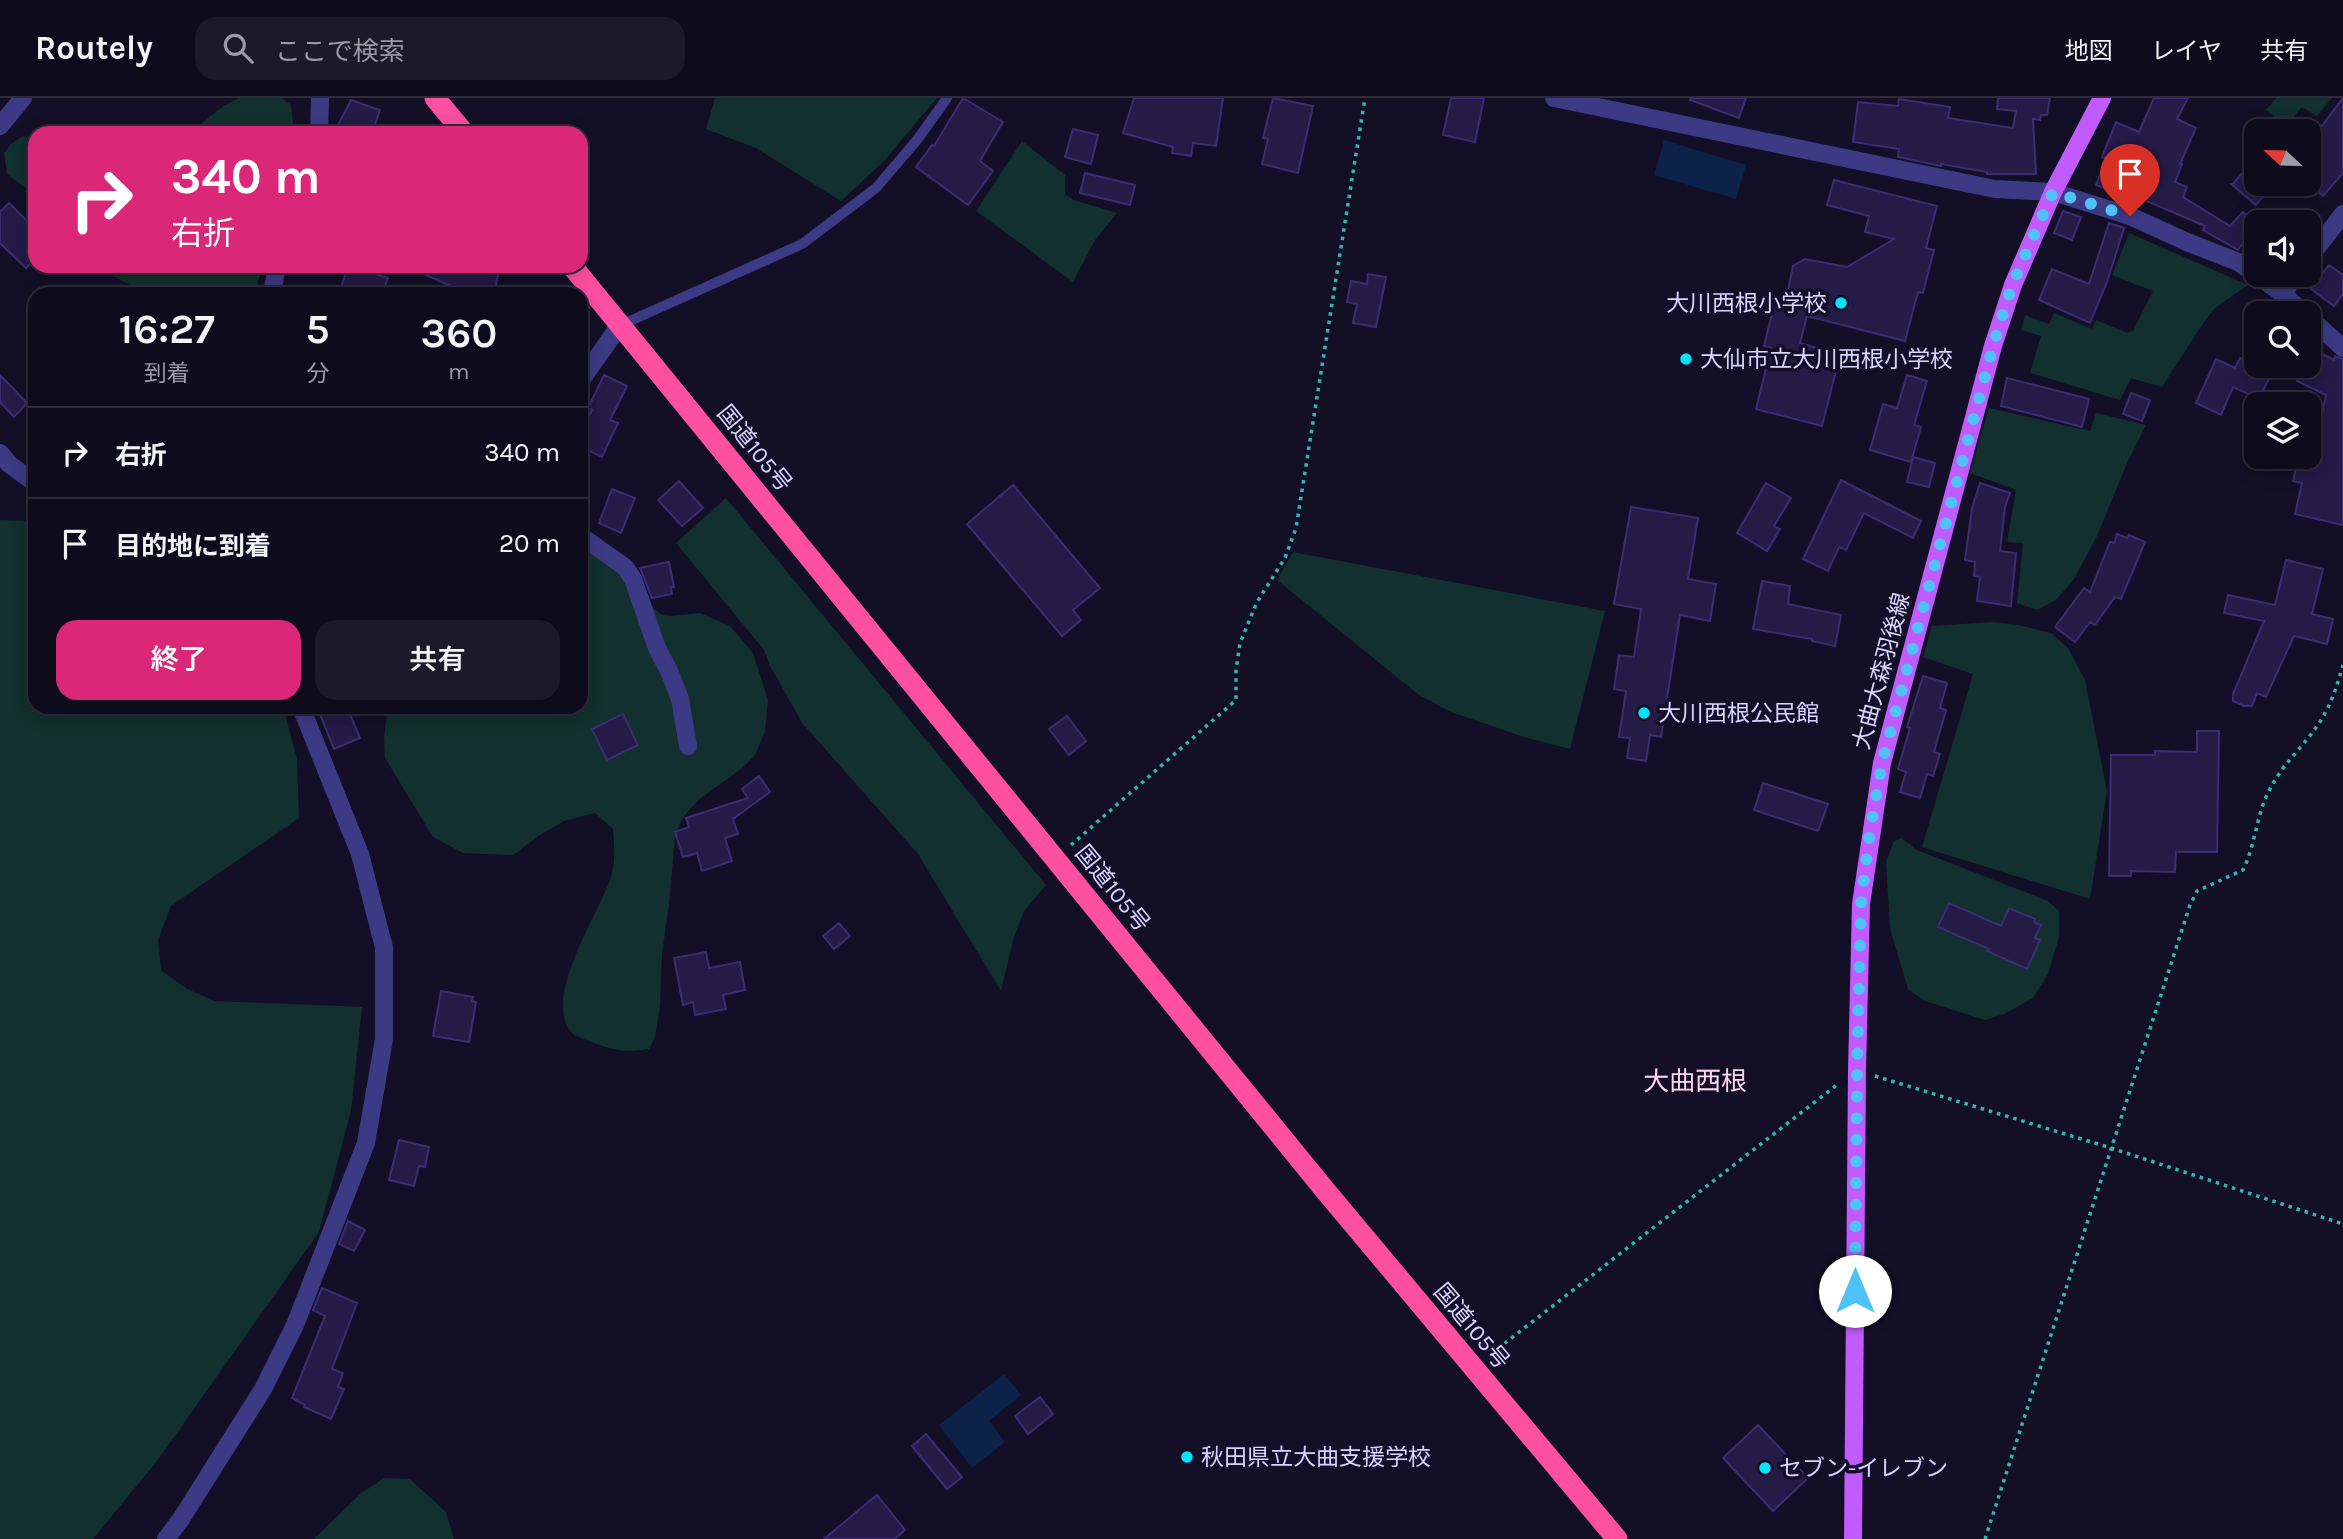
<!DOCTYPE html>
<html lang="ja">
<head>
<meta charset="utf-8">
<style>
  body { margin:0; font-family:Karla,"Noto Sans JP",sans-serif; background:#1c1929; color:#f1f3f6; height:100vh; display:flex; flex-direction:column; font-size:26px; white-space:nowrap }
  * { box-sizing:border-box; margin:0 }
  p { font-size:23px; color:#9b9ba3 }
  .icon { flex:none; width:38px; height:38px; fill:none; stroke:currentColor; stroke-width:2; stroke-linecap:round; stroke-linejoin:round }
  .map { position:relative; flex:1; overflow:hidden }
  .side { position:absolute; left:28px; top:189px; width:560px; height:427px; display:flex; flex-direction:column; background:#0e0b1c; border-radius:21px; box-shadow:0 4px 18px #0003,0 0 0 2px #2e2b3b }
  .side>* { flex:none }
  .guide { position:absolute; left:28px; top:28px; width:560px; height:147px; border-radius:21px; box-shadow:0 4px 18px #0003,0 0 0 2px #2e2b3b; background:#db2777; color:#fff; overflow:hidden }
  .needle { width:46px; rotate:292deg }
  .tools { position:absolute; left:2244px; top:21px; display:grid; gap:14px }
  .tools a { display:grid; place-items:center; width:77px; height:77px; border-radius:14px; background:#0e0b1c; box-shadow:0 4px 18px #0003,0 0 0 2px #2e2b3b; font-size:35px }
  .pin { position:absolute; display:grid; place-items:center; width:60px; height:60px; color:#fff; margin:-72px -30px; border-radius:50% 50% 50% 0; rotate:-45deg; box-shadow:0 0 7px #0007 }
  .pin .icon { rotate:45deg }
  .me { position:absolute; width:77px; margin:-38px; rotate:0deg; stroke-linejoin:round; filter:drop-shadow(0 0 5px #0008) }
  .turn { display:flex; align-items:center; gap:24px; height:147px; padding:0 28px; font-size:32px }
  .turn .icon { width:91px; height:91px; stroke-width:2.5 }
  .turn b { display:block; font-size:49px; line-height:60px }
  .eta { display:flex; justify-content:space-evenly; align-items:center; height:119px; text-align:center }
  .eta b { font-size:42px; font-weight:600; line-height:49px }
  .button { display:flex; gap:14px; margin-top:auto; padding:14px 28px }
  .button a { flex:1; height:80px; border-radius:21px; background:#db2777; color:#fff; font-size:28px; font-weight:600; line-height:80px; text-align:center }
  .button a+a { background:#1c1929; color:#f1f3f6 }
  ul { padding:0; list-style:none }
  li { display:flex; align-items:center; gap:21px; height:91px; padding:0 28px; border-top:2px solid #2e2b3b }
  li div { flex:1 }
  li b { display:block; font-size:26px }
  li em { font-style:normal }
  header { display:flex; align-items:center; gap:42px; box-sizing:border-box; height:98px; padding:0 35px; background:#0e0b1c; border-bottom:2px solid #2e2b3b }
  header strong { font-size:33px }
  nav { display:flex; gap:38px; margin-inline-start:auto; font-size:24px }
  .search { width:490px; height:63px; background:#1c1929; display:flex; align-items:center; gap:18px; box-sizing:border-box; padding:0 24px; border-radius:21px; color:#9b9ba3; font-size:26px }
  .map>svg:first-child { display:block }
</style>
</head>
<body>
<header>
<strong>Routely</strong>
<div class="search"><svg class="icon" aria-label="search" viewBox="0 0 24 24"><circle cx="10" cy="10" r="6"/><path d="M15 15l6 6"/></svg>ここで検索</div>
<nav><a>地図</a><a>レイヤ</a><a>共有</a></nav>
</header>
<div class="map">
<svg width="2343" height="1441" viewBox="0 0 2343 1441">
  <rect width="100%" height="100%" fill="#130f26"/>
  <!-- green -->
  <path fill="#12302f" d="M239,0H282L291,7L294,35H190L223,8Z
    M715,0H937L884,63L841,103L756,50L706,31Z
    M2276,0H2332L2317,18L2302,9L2285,29L2266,12Z
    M23,38L34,42L35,47V97L7,76L4,55L11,46Z
    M1022,43L1065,77V96L1074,102L1117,115L1095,142L1073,184L976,113Z
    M2129,135L2248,187L2215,210L2204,224L2162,289L2131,280L2120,302L2030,275L2041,238L2021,232L2025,217L2049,226L2054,215L2092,231L2096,222L2127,235L2133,233L2153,193L2112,177Z
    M94,168H262L255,196H139L130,187Z
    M1989,310L2090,333L2096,315L2146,327L2128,363L2097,438L2074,481L2056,502L2037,512L2017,505L2023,445L2007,444L2016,392L1970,375Z
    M726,400L1046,787L1024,813L1014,839L1001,893L918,756L803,626L770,568L764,552L676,445Z
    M0,422L35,423V609H283L297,661L299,720L171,808L158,842L161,872L187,891L215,903L362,909L351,1013L319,1134L157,1363L93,1441H0Z
    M588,438L644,502L662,517L670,518L700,515L730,528L753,555L768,602L765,633L755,657L741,671L697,703L682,721L675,739L669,806L662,856L660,908L655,939L649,951C627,955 612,952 591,944C585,941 576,939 572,935C541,900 599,816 611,779C616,764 614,746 613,731L595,715L564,723L540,737L513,757L463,755L433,739L385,660L384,639L387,615L390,609H581V439Z
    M1293,454L1605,513L1570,651L1524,639L1451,614L1419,597L1277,482Z
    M1993,524L2019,527L2051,535L2068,550L2085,582L2107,693L2090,801L1922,749L1973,576L1923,559L1932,528Z
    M1901,740L1917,752L2048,803L2059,813V839L2048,876L2033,900L2004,916L1985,922L1925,903L1908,891L1890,831L1886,764L1894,743Z
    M384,1380L410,1381L446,1414L454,1441H314L359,1397Z"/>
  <!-- water -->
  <path fill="#0c2248" d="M1664,42L1746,67L1736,101L1654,77Z
    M1004,1276L1021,1297L989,1323L1005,1344L972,1370L939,1327Z"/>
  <!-- building -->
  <path fill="#241b47" stroke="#3b2d73" stroke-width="2" d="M963,0L1003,24L980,63L993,73L968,107L916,69L932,47L934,48Z
    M1134,0H1223L1216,48L1193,45L1191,58L1172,55L1173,49L1123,35Z
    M1273,0L1313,8L1298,75L1262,66L1268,41L1263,40Z
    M1451,0H1484L1475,44L1443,37Z
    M1691,0H1746L1739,20L1690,2Z
    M1998,0H2050L2047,17H2041L2040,22L2033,21L2036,76H1987V74L1941,66V68L1898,59L1899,51L1853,44L1858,4L1898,8L1899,1L1950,9L1948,20L2013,30L2016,13L1997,11Z
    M2154,0H2188L2177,21L2196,30L2180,66H2182L2175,84L2187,89L2183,99L2230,128L2243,114L2256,125V128L2238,152L2203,132L2205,128L2128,95L2126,99L2096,87L2107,61L2102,59L2116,24L2139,34Z
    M2343,0V75L2323,98L2308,84V27L2317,34Z
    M351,2L380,12L372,35H334Z
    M1073,31L1098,37L1091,66L1065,59Z
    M2256,58V86H2273L2256,107L2231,86H2233Z
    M1085,75L1135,87L1130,107L1080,95Z
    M1834,82L1937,108L1926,150L1934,152L1923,195L1918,194L1905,243L1807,218L1800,245L1840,257L1822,328L1756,311L1771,250L1764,248L1776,200L1786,202L1793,168L1805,161L1847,169L1894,141L1865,134L1869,118L1827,107Z
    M9,105L35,131V161L26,170L0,145V114Z
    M2063,113L2081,119L2072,142L2054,135Z
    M2109,125L2124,130L2107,184L2090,225L2039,202L2052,171L2089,186Z
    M2329,167L2343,177V196L2334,208L2311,191Z
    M348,168L388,180L382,196H339Z
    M405,168H481L480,173L498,177L494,196H491L451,188Z
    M1368,176L1386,179L1376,229L1353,225L1357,206L1347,204L1351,183L1367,186Z
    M2312,251L2334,262L2335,258L2343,261V427L2295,416L2302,385L2293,383L2298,361L2308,363V332L2318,334L2326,297L2297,283L2304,268H2308V259Z
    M2240,260L2272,275L2259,301L2233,289L2221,317L2196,305L2216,261L2235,270Z
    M0,277L27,305L14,319L0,304Z
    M604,277L627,288L610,322L618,325L602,359L581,349V336L592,312L588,310Z
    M1907,277L1927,283L1914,327L1921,329L1911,364L1870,352L1883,306L1897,310Z
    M2007,280L2089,301L2082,329L2001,308Z
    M2131,295L2150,302L2142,323L2123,316Z
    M1913,359L1935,365L1929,389L1907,384Z
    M1841,382L1921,423L1913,440L1864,415L1846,452L1839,449L1828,473L1803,461Z
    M679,383L703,410L682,428L658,402Z
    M1766,385L1791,400L1774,428L1780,431L1767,453L1737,435Z
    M1980,385L2010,395L2005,409L2000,453L2016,455L2011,508L1977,503L1980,479L1974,478L1975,464L1965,462L1972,410Z
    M1013,387L1100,490L1073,512L1081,522L1062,538L967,426Z
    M612,391L635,400L621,435L599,425Z
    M1631,409L1698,420L1688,481L1716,486L1710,523L1680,517L1661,639L1650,637L1646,663L1627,660L1630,640L1619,639L1626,593L1614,591L1619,557L1634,559L1641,511L1614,506Z
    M2117,436L2127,440L2129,437L2145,444L2121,501L2115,499L2095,527L2090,524L2075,544L2055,529L2084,490L2090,494L2110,444L2114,445Z
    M2286,462L2323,471L2312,516L2333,521L2327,546L2294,538L2266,599L2257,595L2252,608H2244L2233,603V596L2264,523L2224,515L2228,497L2275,507Z
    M669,464L674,489H671L672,496L652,500L640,470Z
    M1762,483L1790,488L1788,506L1841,517L1835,548L1812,543V541L1753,531Z
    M1923,578L1947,585L1940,610L1946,612L1934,654L1940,656L1933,678L1927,676L1920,700L1900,694L1906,674L1898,671L1910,630L1907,629Z
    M317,609H347L360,640L334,651Z
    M623,616L638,647L607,662L592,631Z
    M1067,618L1086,643L1069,657L1049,631Z
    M2197,633H2219L2217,754H2176L2175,774L2131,773V778H2109L2111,657H2155V653L2197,654Z
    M759,678L770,694L733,721L738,736L725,740L732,763L702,773L697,755L683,759L675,734L689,729L686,720L748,700L742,691Z
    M1763,685L1828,706L1818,733L1754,712Z
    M1949,805L2001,828L2009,810L2035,821L2034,824L2041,827L2035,840L2040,842L2027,871L1987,853L1989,851L1938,829Z
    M839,825L850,838L834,851L823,838Z
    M706,854L709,870L740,864L745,892L723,897L726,911L695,917L693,904L683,907L674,860Z
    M441,893L473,899L472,903L476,904L469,944L433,938Z
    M399,1042L429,1049L425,1069L419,1068L414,1088L389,1082Z
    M348,1123L365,1132L354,1153L339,1146Z
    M322,1190L357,1205L332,1271L343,1275L338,1289L344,1291L331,1321L304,1309L305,1307L292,1300L325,1218L313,1212Z
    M1040,1299L1053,1316L1028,1336L1015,1318Z
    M1758,1327L1808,1380L1773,1413L1723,1360Z
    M926,1336L962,1379L947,1391L912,1348Z
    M877,1397L905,1432L895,1441H824Z"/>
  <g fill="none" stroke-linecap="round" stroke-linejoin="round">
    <!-- path -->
    <path stroke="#2fb8b0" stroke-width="3.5" stroke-dasharray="3.5 5" stroke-linecap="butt" d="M1071,747L1236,602V572L1240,545L1257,504L1285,460L1296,430L1365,0
      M1875,978L2111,1050L2343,1126
      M1491,1256L1838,986
      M1985,1441L2190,807L2197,793L2243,772C2256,746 2256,716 2270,691C2284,663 2309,644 2324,617C2333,601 2338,585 2343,567"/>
    <!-- lane -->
    <path stroke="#3d3a85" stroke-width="10" d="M621,227L802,146L876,90L917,42L947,0"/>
    <!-- street -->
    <path stroke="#3d3a85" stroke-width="18" d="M1554,0L1995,91L2053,94L2130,118L2187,144L2238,164L2283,196L2304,215
      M0,28L23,0
      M319,35L320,0
      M2308,161L2343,116
      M272,196L277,168
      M2283,196L2296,177
      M2308,219L2343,250
      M581,282L620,227
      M0,355L9,366L35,385
      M581,438L625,469L633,481L657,550L670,575L680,601L688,648
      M166,1441L181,1421L263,1291L295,1227L366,1045L384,941V849L381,838L360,756L301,609"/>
    <!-- primary -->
    <path stroke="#c25bff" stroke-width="18" d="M1853,1441L1857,972L1861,806L1882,665L1993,248L2013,187L2053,94L2102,0"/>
    <!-- highway -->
    <path stroke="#ff4fa3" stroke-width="21" d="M435,0L464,35
      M572,168L1324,1091L1617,1441"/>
  </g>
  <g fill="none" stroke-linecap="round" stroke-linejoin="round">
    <!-- route -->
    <path stroke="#4fc3f7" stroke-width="12" stroke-dasharray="0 21.6" d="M1855,1193L1857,972L1861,806L1870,733L1882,665L1993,248L2012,187L2053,94L2130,118"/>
  </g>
  <!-- markers -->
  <g fill="#00e5ff" stroke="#130f26" stroke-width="2.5">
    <circle cx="1841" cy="205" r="7"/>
    <circle cx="1686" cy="261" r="7"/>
    <circle cx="1644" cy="615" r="7"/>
    <circle cx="1187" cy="1359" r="7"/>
    <circle cx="1765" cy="1370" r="7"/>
  </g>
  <g text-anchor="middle" stroke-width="7" stroke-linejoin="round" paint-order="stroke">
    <!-- poi labels -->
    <g font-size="23" fill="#d9d4ff" stroke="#130f26" text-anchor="start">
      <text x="1827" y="213" text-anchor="end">大川西根小学校</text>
      <text x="1700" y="269">大仙市立大川西根小学校</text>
      <text x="1658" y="623">大川西根公民館</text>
      <text x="1201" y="1367">秋田県立大曲支援学校</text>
      <text x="1779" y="1378">セブン-イレブン</text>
    </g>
    <!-- street labels -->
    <g font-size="23" fill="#d9d4ff" stroke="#130f26">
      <text transform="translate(755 350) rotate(51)" y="8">国道105号</text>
      <text transform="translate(1881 573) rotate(-75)" y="8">大曲大森羽後線</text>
      <text transform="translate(1113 790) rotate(51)" y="8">国道105号</text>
      <text transform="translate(1472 1228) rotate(50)" y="8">国道105号</text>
    </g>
    <!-- quarter labels -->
    <g font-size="26" fill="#ffd6f0" stroke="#130f26">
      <text x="1695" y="992">大曲西根</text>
    </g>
  </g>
</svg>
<div class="tools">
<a><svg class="needle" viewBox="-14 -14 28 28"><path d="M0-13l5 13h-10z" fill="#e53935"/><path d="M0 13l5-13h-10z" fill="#9b9ba3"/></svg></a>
<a><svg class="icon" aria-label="sound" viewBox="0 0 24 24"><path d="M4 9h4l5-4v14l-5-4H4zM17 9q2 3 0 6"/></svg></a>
<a><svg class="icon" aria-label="search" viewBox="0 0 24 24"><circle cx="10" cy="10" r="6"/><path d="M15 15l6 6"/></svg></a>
<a><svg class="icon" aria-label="layers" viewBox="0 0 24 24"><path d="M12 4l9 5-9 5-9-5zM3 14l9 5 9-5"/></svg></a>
</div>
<div class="pin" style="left:2130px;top:118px;background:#d93025"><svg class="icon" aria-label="arrive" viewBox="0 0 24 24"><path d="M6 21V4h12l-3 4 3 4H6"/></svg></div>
<svg class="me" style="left:1855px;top:1193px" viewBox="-20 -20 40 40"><circle r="19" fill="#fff"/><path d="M0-13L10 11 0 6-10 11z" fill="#4fc3f7"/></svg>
<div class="guide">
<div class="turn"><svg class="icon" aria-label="right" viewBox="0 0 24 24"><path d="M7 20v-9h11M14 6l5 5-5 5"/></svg><div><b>340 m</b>右折</div></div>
</div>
<section class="side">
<div class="eta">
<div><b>16:27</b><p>到着</p></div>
<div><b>5</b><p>分</p></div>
<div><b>360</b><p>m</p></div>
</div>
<ul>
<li><svg class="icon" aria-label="right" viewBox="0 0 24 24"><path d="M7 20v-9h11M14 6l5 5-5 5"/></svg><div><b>右折</b></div><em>340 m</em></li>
<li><svg class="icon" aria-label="arrive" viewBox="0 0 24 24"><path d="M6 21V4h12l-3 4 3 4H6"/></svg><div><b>目的地に到着</b></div><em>20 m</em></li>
</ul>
<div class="button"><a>終了</a><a>共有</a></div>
</section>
</div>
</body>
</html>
